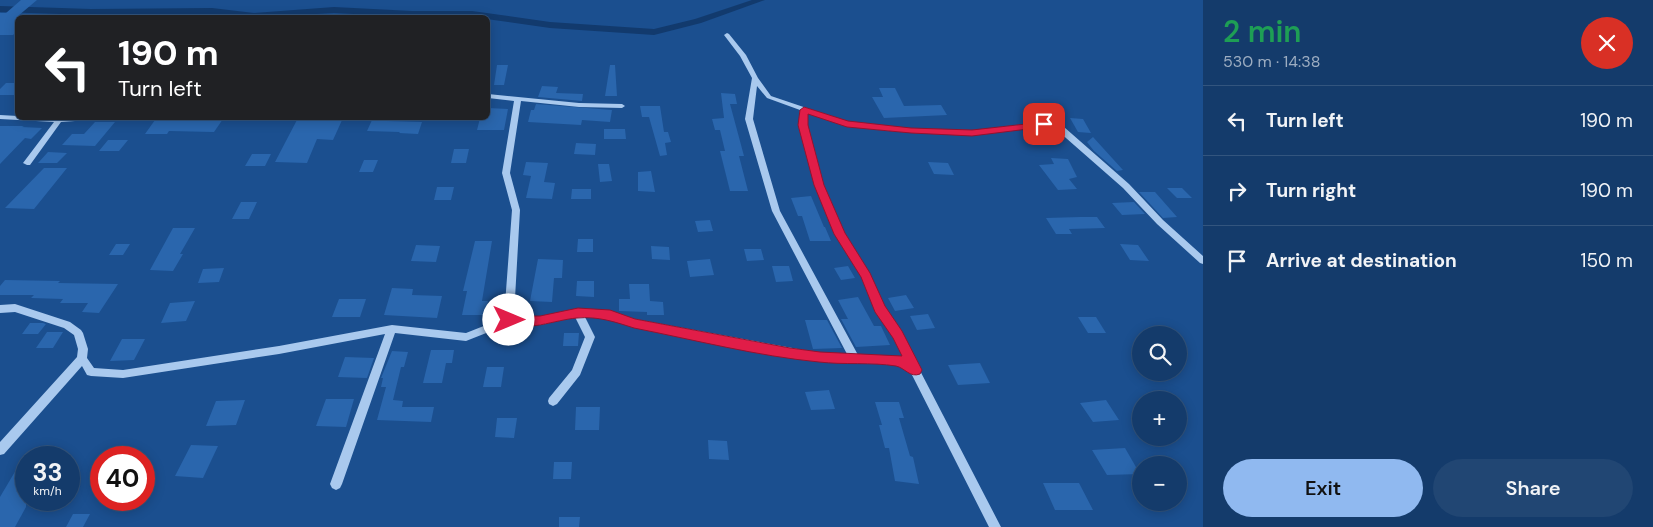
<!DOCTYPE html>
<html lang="en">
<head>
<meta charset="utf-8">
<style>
  body { margin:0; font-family:"DM Sans",sans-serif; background:#214673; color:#f1f3f6; height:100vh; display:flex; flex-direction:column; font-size:19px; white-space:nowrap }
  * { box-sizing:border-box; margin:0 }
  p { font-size:16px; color:#9dadc1 }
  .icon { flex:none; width:28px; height:28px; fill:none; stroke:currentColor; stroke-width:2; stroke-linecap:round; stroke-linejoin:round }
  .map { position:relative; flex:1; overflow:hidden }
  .details { display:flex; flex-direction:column; background:#143b6b; width:450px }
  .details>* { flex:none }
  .banner { position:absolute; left:15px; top:15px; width:475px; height:105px; border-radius:8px; box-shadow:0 2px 12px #0003,0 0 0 1px #33557e; background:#202124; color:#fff; overflow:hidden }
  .controls { position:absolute; left:1132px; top:326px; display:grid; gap:10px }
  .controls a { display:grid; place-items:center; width:55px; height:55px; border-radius:50%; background:#143b6b; box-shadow:0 2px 12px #0003,0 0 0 1px #33557e; font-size:25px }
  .speed { position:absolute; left:15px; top:446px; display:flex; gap:10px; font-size:25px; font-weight:700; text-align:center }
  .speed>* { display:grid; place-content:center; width:65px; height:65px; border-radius:50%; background:#143b6b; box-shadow:0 2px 12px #0003,0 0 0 1px #33557e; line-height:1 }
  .speed small { font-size:12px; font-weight:400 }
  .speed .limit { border:8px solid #d22; background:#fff; color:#111 }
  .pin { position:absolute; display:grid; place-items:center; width:42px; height:42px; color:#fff; margin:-21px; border-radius:10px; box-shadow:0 2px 8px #0006 }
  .me { position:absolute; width:55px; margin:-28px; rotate:90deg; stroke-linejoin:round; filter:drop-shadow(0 0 4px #0008) }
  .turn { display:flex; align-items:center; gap:18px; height:105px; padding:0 20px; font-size:22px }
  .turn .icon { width:65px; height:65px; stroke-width:2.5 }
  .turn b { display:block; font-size:35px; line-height:42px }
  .round { display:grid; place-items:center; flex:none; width:52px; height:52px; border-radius:26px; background:#214673 }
  .overview { display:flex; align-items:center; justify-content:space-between; height:85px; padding:0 20px }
  h1 { font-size:30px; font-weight:600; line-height:38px; color:#1e9e55 }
  .cta { display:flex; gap:10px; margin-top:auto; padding:10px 20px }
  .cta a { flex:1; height:58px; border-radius:30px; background:#90b9f0; color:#111; font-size:20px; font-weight:600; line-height:58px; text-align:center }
  .cta a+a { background:#214673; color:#f1f3f6 }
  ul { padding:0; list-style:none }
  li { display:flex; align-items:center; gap:15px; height:70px; padding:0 20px; border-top:1px solid #33557e }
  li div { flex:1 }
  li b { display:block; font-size:19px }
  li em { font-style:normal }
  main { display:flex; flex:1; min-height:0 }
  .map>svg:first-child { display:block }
</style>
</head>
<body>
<main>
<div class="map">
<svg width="1203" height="527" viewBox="0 0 1203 527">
  <rect width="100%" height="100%" fill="#1b4f8f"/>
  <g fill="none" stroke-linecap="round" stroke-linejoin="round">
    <!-- canal -->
    <path fill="#123a6d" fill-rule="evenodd" d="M752,0H765L701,23L654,35L550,28L472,17H412L334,13L243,18L212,14L91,15L0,12V6L91,9L212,8L254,13L334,7L412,11H472L550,22L654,29L695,19Z"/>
  </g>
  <!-- building -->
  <path fill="#2a66ad" d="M21,0H37L18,16V30L13,35H0V13H6Z
    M497,65H508L504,85H494Z
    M610,65H615L617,96H605Z
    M6,83H18V95H0V89Z
    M542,86L558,87L556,93L583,94L582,101L538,97Z
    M879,88H895L904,106L941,105L947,115L884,118L872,97H883Z
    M721,93L735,94L737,104H730L744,156H739L748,191H730L720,151H725L720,130H715L712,119L724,118Z
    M536,104L612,110L610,122L582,120L581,125L528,122L531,110H534Z
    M640,106H660L664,132H668L671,142L665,143L667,155L660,156L649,117H642Z
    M488,108L508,109L504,130H477L480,118H488Z
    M202,118L223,119L214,132L169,131L167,134H145L155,120L200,121Z
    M298,118H343L333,140L317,139L307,163L275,162Z
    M1070,118L1083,119L1091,133L1078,132Z
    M372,120L387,121L422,122L418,134L399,133L400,132L367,131Z
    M95,122H115L95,146L62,145L72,134H84Z
    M0,126H24L22,127L42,128L31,139L25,138L0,164Z
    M604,129H625L626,139H604Z
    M1093,137L1123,170L1117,171L1094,151L1087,142Z
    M108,140H128L119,151H99Z
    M576,143L596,144L595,155L574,154Z
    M454,149H469L466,163H451Z
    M48,152L67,153L57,163H38Z
    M252,154H271L265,166H245Z
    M1051,158L1068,159L1077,177L1069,179L1077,189L1058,190L1039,165L1054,164Z
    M364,160H378L373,172H359Z
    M526,162L548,163L544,182L555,183L552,199L526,198L531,176L523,175Z
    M928,162L948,163L954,175L934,174Z
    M598,164H609L612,181L600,182Z
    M44,168H67L34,209L5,208Z
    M651,171L655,192L638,191V172Z
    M437,187H454L451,200H434Z
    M1167,188H1182L1192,198H1177Z
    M572,189H591V199H571Z
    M1139,192H1155L1177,217L1163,218Z
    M811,196L824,227H825L831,241H810L802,216H798L791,198Z
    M241,202H257L249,219H232Z
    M1134,202L1145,214L1122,215L1112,203Z
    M1081,217H1097L1105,228L1069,229L1072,234H1056L1046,218Z
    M710,220L713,231L698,232L695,221Z
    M173,228H195L180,254H183L173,271L150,270Z
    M578,239H593V252H577Z
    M475,241H492L482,301H488L486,315H462L467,291H463Z
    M116,244H130L123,255H109Z
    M1120,244L1138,245L1149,261L1130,260Z
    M416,245L440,246L436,262L411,261Z
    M651,246L669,247L670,260L652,259Z
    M744,249H761L764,260L747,261Z
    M538,259L563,260L562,278H554L552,302L530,301Z
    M710,259L714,275L690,277L687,261Z
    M772,266H789L793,281L776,282Z
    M848,266L855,278L841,280L834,268Z
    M224,268L219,282L198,283L203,269Z
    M5,280L60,281L58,283L118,284L99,313L82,312L88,303H60L63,299L31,298L34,295H0V286Z
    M577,281H594V297L576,296Z
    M629,284H649L650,301L663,302L664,315H647V312L619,311V299H630Z
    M392,288L413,289L412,295L442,296L437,318L384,315Z
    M906,295L914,308L895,311L888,298Z
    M858,297L874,326H881L890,345L856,347L841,319H848L838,300Z
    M339,299H366L360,317H332Z
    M195,301L186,321L161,323L170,303Z
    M928,314L935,328L917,330L910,316Z
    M1078,317H1096L1106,333H1088Z
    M805,320H827L842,348L813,349Z
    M30,323H43L46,324L38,334H22Z
    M47,332H63L53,348H36Z
    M564,333H579L578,346H563Z
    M122,339H145L134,360L110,361Z
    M431,350H454L452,363H446L442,383H423Z
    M392,351L408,352L404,367H401L393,400L403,401L402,407H434L431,422L377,420L386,387H381L383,378H381Z
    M345,357L374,358L367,378L338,377Z
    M980,363L990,383L958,385L948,365Z
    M487,367H504L501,387H483Z
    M829,390L835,409L811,410L805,392Z
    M326,399H354L346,427L316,426Z
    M245,400L236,425L206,426L216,401Z
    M1106,400L1119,420L1093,422L1080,403Z
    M875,402H899L904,418H899L910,456L913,457L919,484L895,481L889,448H885L879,425H882Z
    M576,407H600L599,430H575Z
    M497,418H517L514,438L495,437Z
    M708,440L727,441L729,460L709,459Z
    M191,445L218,446L203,478L175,476Z
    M1125,448L1140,474L1107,475L1092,450Z
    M26,453V507L15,527H0V497Z
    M554,462H572L571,479H553Z
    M1043,483H1079L1093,510H1055Z
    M73,514H90L83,527H66Z
    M559,517H580L579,527H559Z"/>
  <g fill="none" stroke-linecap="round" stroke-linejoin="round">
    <!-- minor -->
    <path fill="#a9c9ee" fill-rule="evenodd" d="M727,33L729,34L746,55L758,78L771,96L848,122L891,127L950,131H972L1044,122L1064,127L1129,184L1163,220L1203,256V264L1200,263L1157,224L1123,188L1058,131L1044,126L972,135L891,131L847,126L807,113V125L823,185L843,233L869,274L884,306L900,332L1001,527H989L911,373L898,365L820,361L634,327L610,319L585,317L595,337L580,375L557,404L553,406L549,404L548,401L549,398L572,370L585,337L575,317L540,325L509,324L466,341L395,333L342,484L340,488L336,490L332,488L330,484L385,334L279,354L123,378L91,376L87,375L82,366L4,454L0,455V442L77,357L78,349L74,335L64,328L15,312L0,313V305L15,304L70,322L81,330L83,333L88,349L87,358L94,368L123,370L279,346L392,325L466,333L504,318L512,210L502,173L514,101L488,98V94L579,103L622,104L625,106L622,108L579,107L521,101L510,173L520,210L514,316L540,317L578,309L610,311L634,319L820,353L847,354L772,211L745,119L752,78L740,56L724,35ZM757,86L767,98L800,110L799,125L815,185L835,234L862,277L875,308L894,338L904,358L900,357L858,355L780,211L753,119Z
      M0,115L18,116V118H93L89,120L61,122L30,165H27L23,163L54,122L0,119Z"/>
  </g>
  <!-- route -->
  <path fill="#e11d48" stroke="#92132f" d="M804,107L848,121L911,128L972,130L1044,122L1049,124L1044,127L972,136L911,133L847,127L808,114V125L824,185L845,233L870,273L885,306L902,331L922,370L920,374C910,378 905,368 896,366C871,362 844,365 819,362C757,356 695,340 634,328C615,322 598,316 577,318C554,320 528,332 504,324L503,320L504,317L509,316H540L578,308L610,310L635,319L790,348L820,352L902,356L893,338L875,312L861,277L834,234L814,185L798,125L800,110Z"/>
</svg>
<div class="controls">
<a><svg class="icon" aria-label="search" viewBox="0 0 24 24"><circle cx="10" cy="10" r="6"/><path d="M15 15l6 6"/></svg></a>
<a>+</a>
<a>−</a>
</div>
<div class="speed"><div>33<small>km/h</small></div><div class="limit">40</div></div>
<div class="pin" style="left:1044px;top:124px;background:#d93025"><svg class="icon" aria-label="arrive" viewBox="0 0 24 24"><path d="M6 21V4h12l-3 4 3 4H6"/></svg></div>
<svg class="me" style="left:509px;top:320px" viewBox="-20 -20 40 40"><circle r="19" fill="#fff"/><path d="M0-13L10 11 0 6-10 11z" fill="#e11d48"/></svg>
<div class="banner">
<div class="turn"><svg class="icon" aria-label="left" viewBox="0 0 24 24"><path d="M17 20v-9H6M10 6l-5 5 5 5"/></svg><div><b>190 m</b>Turn left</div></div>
</div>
</div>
<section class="details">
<div class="overview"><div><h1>2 min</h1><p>530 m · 14:38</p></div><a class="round" style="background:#d93025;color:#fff"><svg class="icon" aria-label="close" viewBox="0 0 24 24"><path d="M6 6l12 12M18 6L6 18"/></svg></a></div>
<ul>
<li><svg class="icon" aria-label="left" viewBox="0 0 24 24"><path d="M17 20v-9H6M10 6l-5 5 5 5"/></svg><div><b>Turn left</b></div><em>190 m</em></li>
<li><svg class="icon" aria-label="right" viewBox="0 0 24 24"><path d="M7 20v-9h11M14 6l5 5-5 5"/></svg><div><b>Turn right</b></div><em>190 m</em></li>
<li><svg class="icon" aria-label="arrive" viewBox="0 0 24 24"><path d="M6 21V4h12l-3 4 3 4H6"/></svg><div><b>Arrive at destination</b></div><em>150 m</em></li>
</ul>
<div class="cta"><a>Exit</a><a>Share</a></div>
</section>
</main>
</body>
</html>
